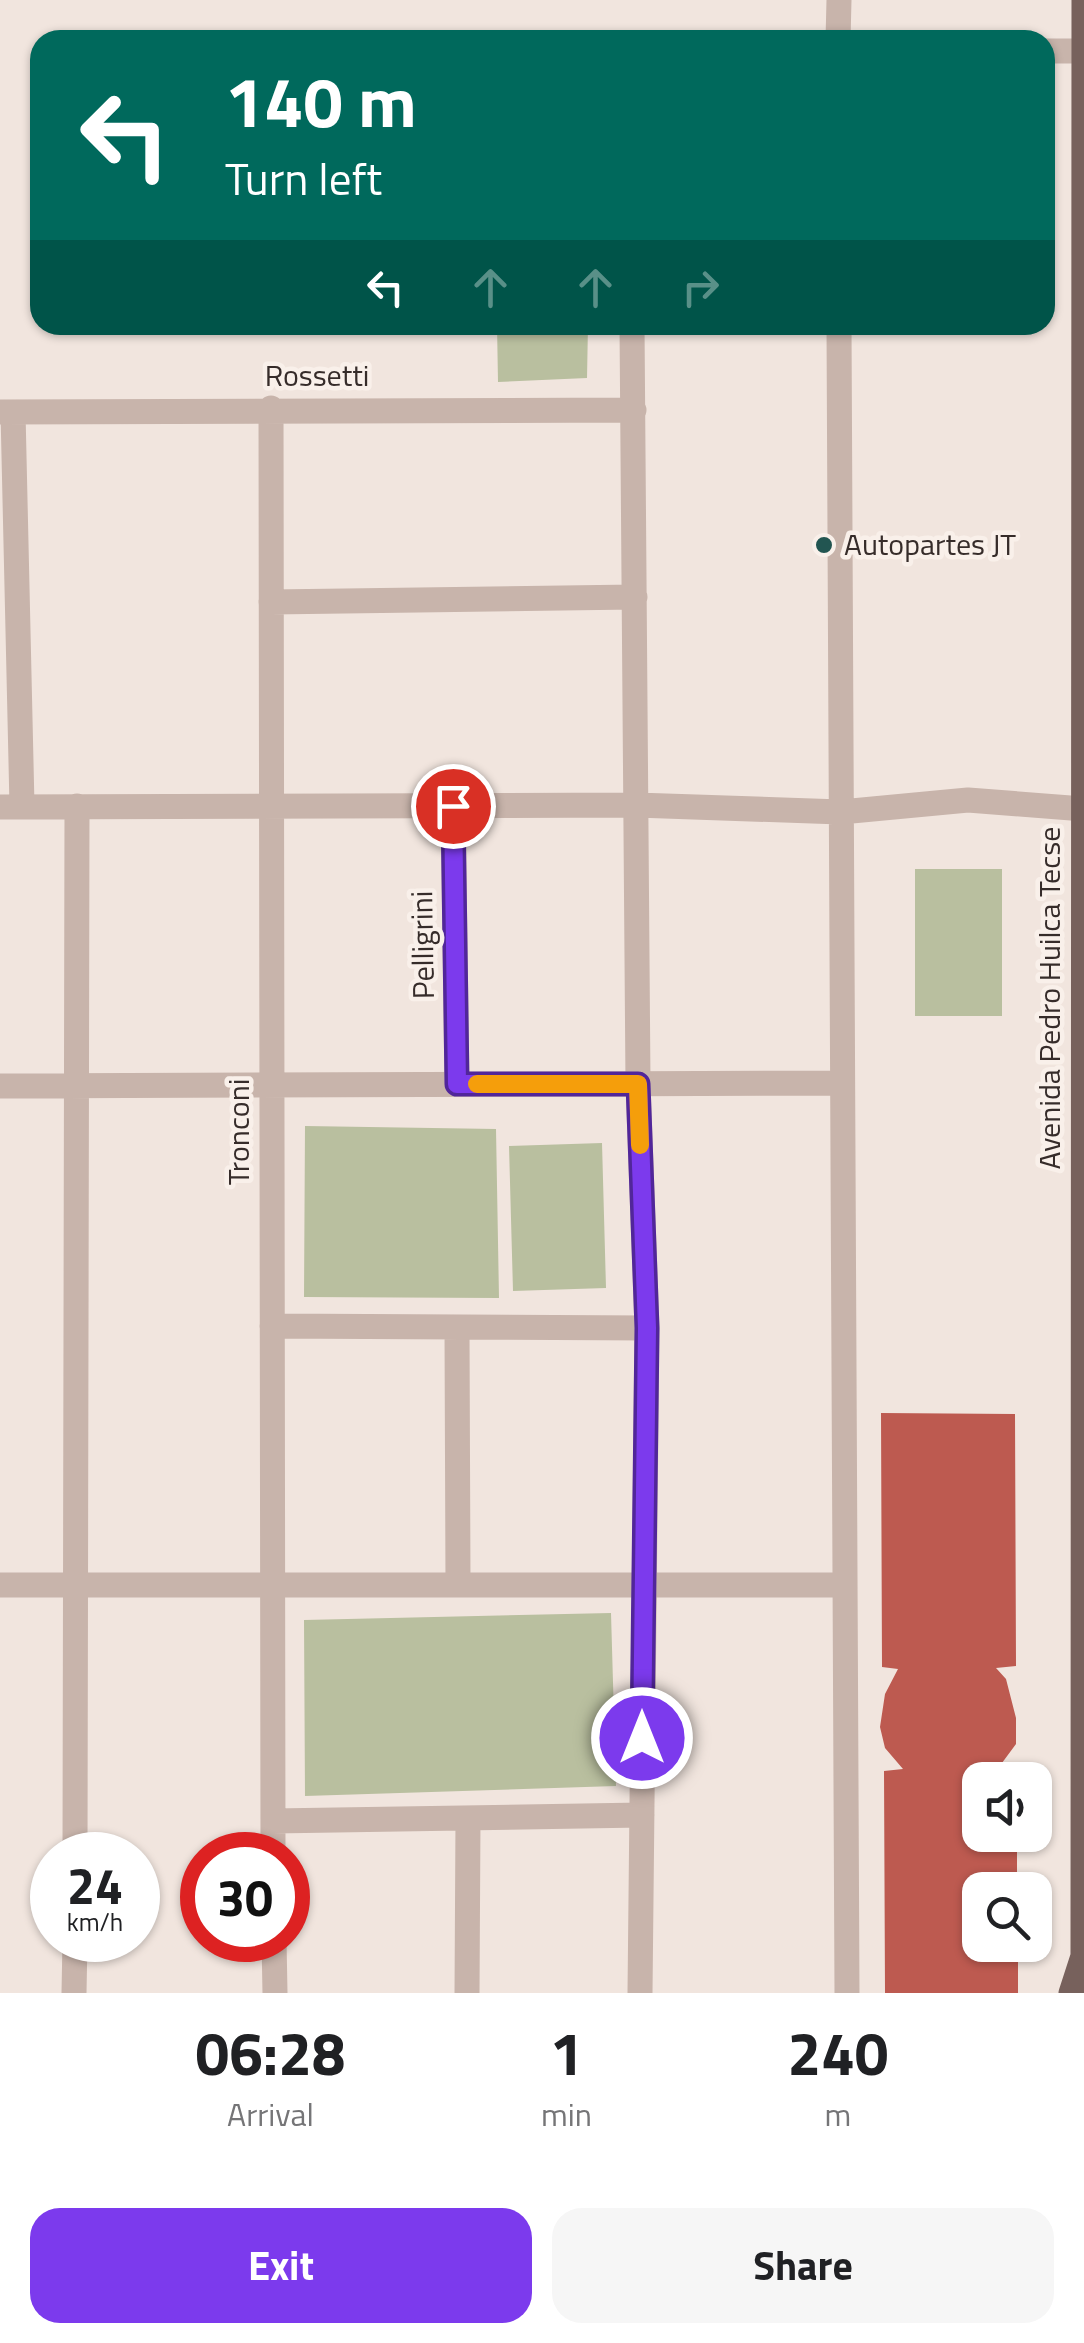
<!DOCTYPE html>
<html lang="en">
<head>
<meta charset="utf-8">
<style>
  body { margin:0; font-family:"Titillium Web",sans-serif; background:#f6f6f6; color:#202124; height:100vh; display:flex; flex-direction:column; font-size:38px; white-space:nowrap }
  * { box-sizing:border-box; margin:0 }
  p { font-size:32px; color:#757577 }
  .icon { flex:none; width:55px; height:55px; fill:none; stroke:currentColor; stroke-width:2; stroke-linecap:round; stroke-linejoin:round }
  .map { position:relative; height:1993px; overflow:hidden }
  .details { display:flex; flex-direction:column; background:#fff; flex:1 }
  .details>* { flex:none }
  .guide { position:absolute; left:30px; top:30px; width:1025px; height:305px; border-radius:30px; box-shadow:0 2px 8px #0004; background:#00695c; color:#fff; overflow:hidden }
  .tools { position:absolute; left:962px; top:1762px; display:grid; gap:20px }
  .tools a { display:grid; place-items:center; width:90px; height:90px; border-radius:20px; background:#fff; box-shadow:0 2px 8px #0004; font-size:50px }
  .speed { position:absolute; left:30px; top:1832px; display:flex; gap:20px; font-size:50px; font-weight:700; text-align:center }
  .speed>* { display:grid; place-content:center; width:130px; height:130px; border-radius:50%; background:#fff; box-shadow:0 2px 8px #0004; line-height:1 }
  .speed small { font-size:25px; font-weight:400 }
  .speed .limit { border:15px solid #d22; background:#fff; color:#111 }
  .pin { position:absolute; display:grid; place-items:center; width:85px; height:85px; color:#fff; margin:-42px; border:5px solid #fff; border-radius:50%; box-shadow:0 2px 10px #0007 }
  .me { position:absolute; width:110px; margin:-55px; rotate:0deg; stroke-linejoin:round; filter:drop-shadow(0 0 8px #0008) }
  .turn { display:flex; align-items:center; gap:35px; height:210px; padding:0 30px; font-size:45px }
  .turn .icon { width:130px; height:130px; stroke-width:2.5 }
  .turn b { display:block; font-size:70px; line-height:85px }
  .lanes { display:flex; align-items:center; height:95px; padding:0 30px; background:#0003; justify-content:center; gap:50px; direction:ltr }
  .lanes .off { opacity:.35 }
  .eta { display:flex; justify-content:space-evenly; align-items:center; height:170px; text-align:center }
  .eta b { font-size:60px; font-weight:700; line-height:70px }
  .action { display:flex; gap:20px; margin-top:auto; padding:20px 30px }
  .action a { flex:1; height:115px; border-radius:30px; background:#7c3aed; color:#fff; font-size:40px; font-weight:700; line-height:115px; text-align:center }
  .action a+a { background:#f6f6f6; color:#202124 }
  .map>svg:first-child { display:block }
</style>
</head>
<body>
<div class="map">
<svg width="1084" height="1993" viewBox="0 0 1084 1993">
  <rect width="100%" height="100%" fill="#f1e5de"/>
  <!-- green -->
  <path fill="#b9bf9f" d="M497,325H588L587,378L498,382Z
    M915,869H1002V1016H915Z
    M305,1126L496,1129L499,1298L304,1297Z
    M602,1143L606,1288L513,1291L509,1146Z
    M611,1613L616,1786L305,1796L304,1620Z"/>
  <!-- building -->
  <path fill="#bd5a50" d="M881,1413L1015,1414L1016,1666L996,1668L1006,1679L1016,1718V1744L999,1767L1017,1771V1780H980V1835H1017V1890H980V1945H1018V1993H885L884,1771L903,1769L885,1748L880,1727L885,1694L898,1669L882,1667Z"/>
  <g fill="none" stroke-linecap="round" stroke-linejoin="round">
    <!-- minor -->
    <path stroke="#c8b4ab" stroke-width="25" d="M838,40L839,0
      M1045,51H1083
      M632,325L638,1084L647,1328L640,1993
      M839,325L847,1993
      M271,408L273,1855
      M0,412L634,410
      M13,412L22,806
      M271,602L635,597
      M453,806L457,1084
      M0,807L636,805L841,812L968,800L1084,809
      M0,1086L840,1083
      M272,1326L647,1328
      M457,1330L458,1585
      M0,1585H843
      M273,1821L642,1815
      M75,1855L77,806
      M274,1940L275,1993
      M74,1993L75,1940
      M467,1993L468,1818"/>
    <!-- major -->
    <path stroke="#77615c" stroke-width="25" d="M1071,1993L1083,1956L1084,0"/>
  </g>
  <g fill="none" stroke-linecap="round" stroke-linejoin="round">
    <defs>
      <path id="route" d="M453,806L457,1084H638L647,1328L642,1738"/>
    </defs>
    <!-- route casing -->
    <use href="#route" stroke="#51269a" stroke-width="25"/>
    <!-- route -->
    <use href="#route" stroke="#7c3aed" stroke-width="18"/>
    <!-- slow -->
    <path stroke="#f59e0b" stroke-width="18" d="M477,1084H638L640,1145"/>
  </g>
  <!-- markers -->
  <circle fill="#225551" stroke="#f9f0ea" stroke-width="4" cx="824" cy="545" r="10"/>
  <g text-anchor="middle" stroke-width="9" stroke-linejoin="round" paint-order="stroke">
    <!-- street labels -->
    <g font-size="30" fill="#362c2a" stroke="#f9f0ea">
      <text x="317" y="386">Rossetti</text>
      <text transform="translate(423 945) rotate(-91)" y="10">Pelligrini</text>
      <text transform="translate(1050 998) rotate(-90)" y="10">Avenida Pedro Huilca Tecse</text>
      <text transform="translate(239 1132) rotate(-90)" y="10">Tronconi</text>
    </g>
    <!-- poi labels -->
    <g font-size="30" fill="#362c2a" stroke="#f9f0ea" text-anchor="start">
      <text x="844" y="555">Autopartes JT</text>
    </g>
  </g>
</svg>
<div class="tools">
<a><svg class="icon" aria-label="sound" viewBox="0 0 24 24"><path d="M4 9h4l5-4v14l-5-4H4zM17 9q2 3 0 6"/></svg></a>
<a><svg class="icon" aria-label="search" viewBox="0 0 24 24"><circle cx="10" cy="10" r="6"/><path d="M15 15l6 6"/></svg></a>
</div>
<div class="speed"><div>24<small>km/h</small></div><div class="limit">30</div></div>
<div class="pin" style="left:453px;top:806px;background:#d93025"><svg class="icon" aria-label="arrive" viewBox="0 0 24 24"><path d="M6 21V4h12l-3 4 3 4H6"/></svg></div>
<svg class="me" style="left:642px;top:1738px" viewBox="-20 -20 40 40"><circle r="17" fill="#7c3aed" stroke="#fff" stroke-width="3"/><path d="M0-11L8 9 0 5-8 9z" fill="#fff"/></svg>
<div class="guide">
<div class="turn"><svg class="icon" aria-label="left" viewBox="0 0 24 24"><path d="M17 20v-9H6M10 6l-5 5 5 5"/></svg><div><b>140 m</b>Turn left</div></div>
<div class="lanes"><svg class="icon" aria-label="left" viewBox="0 0 24 24"><path d="M17 20v-9H6M10 6l-5 5 5 5"/></svg><svg class="icon off" aria-label="ahead" viewBox="0 0 24 24"><path d="M12 20V5M6 11l6-6 6 6"/></svg><svg class="icon off" aria-label="ahead" viewBox="0 0 24 24"><path d="M12 20V5M6 11l6-6 6 6"/></svg><svg class="icon off" aria-label="right" viewBox="0 0 24 24"><path d="M7 20v-9h11M14 6l5 5-5 5"/></svg></div>
</div>
</div>
<section class="details">
<div class="eta">
<div><b>06:28</b><p>Arrival</p></div>
<div><b>1</b><p>min</p></div>
<div><b>240</b><p>m</p></div>
</div>
<div class="action"><a>Exit</a><a>Share</a></div>
</section>
</body>
</html>
